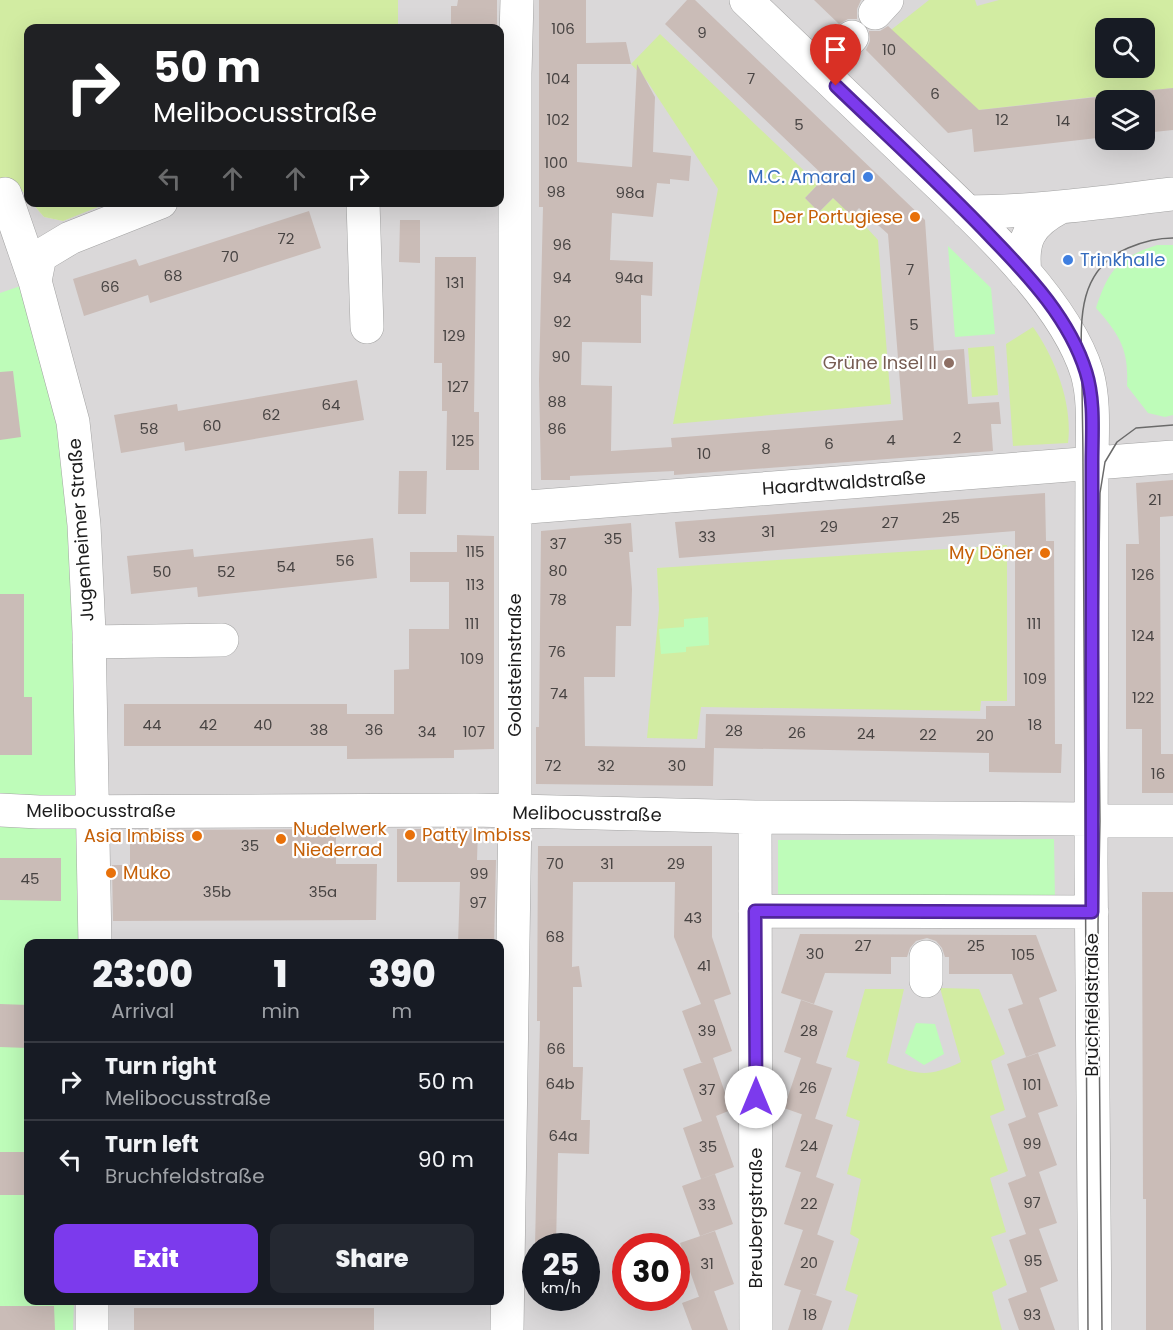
<!DOCTYPE html>
<html lang="en">
<head>
<meta charset="utf-8">
<style>
  body { margin:0; font-family:Poppins,sans-serif; background:#242831; color:#f1f3f6; height:100vh; display:flex; flex-direction:column; font-size:22px; white-space:nowrap }
  * { box-sizing:border-box; margin:0 }
  p { font-size:20px; color:#9ea1a6 }
  .icon { flex:none; width:33px; height:33px; fill:none; stroke:currentColor; stroke-width:2; stroke-linecap:round; stroke-linejoin:round }
  .map { position:relative; flex:1; overflow:hidden }
  .details { position:absolute; left:24px; top:939px; width:480px; height:366px; display:flex; flex-direction:column; background:#171b24; border-radius:12px; box-shadow:0 6px 24px #0002 }
  .details>* { flex:none }
  .top-card { position:absolute; left:24px; top:24px; width:480px; height:183px; border-radius:12px; box-shadow:0 6px 24px #0002; background:#202124; color:#fff; overflow:hidden }
  .controls { position:absolute; left:1095px; top:18px; display:grid; gap:12px }
  .controls a { display:grid; place-items:center; width:60px; height:60px; border-radius:12px; background:#171b24; box-shadow:0 6px 24px #0002; font-size:30px }
  .speed { position:absolute; left:522px; top:1233px; display:flex; gap:12px; font-size:30px; font-weight:700; text-align:center }
  .speed>* { display:grid; place-content:center; width:78px; height:78px; border-radius:50%; background:#171b24; box-shadow:0 6px 24px #0002; line-height:1 }
  .speed small { font-size:15px; font-weight:400 }
  .speed .limit { border:9px solid #d22; background:#fff; color:#111 }
  .pin { position:absolute; display:grid; place-items:center; width:51px; height:51px; color:#fff; margin:-62px -26px; border-radius:50% 50% 50% 0; rotate:-45deg; box-shadow:0 0 6px #0007 }
  .pin .icon { rotate:45deg }
  .me { position:absolute; width:66px; margin:-33px; rotate:0deg; stroke-linejoin:round; filter:drop-shadow(0 0 4px #0008) }
  .turn { display:flex; align-items:center; gap:21px; height:126px; padding:0 30px; font-size:27px }
  .turn .icon { width:78px; height:78px; stroke-width:2.5 }
  .turn b { display:block; font-size:42px; line-height:51px }
  .lanes { display:flex; align-items:center; height:57px; padding:0 30px; background:#0003; justify-content:center; gap:30px; direction:ltr }
  .lanes .off { opacity:.35 }
  .eta { display:flex; justify-content:space-evenly; align-items:center; height:102px; text-align:center }
  .eta b { font-size:36px; font-weight:800; line-height:42px }
  .primary-button { display:flex; gap:12px; margin-top:auto; padding:12px 30px }
  .primary-button a { flex:1; height:69px; border-radius:12px; background:#7c3aed; color:#fff; font-size:24px; font-weight:800; line-height:69px; text-align:center }
  .primary-button a+a { background:#242831; color:#f1f3f6 }
  ul { padding:0; list-style:none }
  li { display:flex; align-items:center; gap:18px; height:78px; padding:0 30px; border-top:2px solid #363941 }
  li div { flex:1 }
  li b { display:block; font-size:22px }
  li em { font-style:normal }
  .map>svg:first-child { display:block }
</style>
</head>
<body>
<div class="map">
<svg width="1173" height="1330" viewBox="0 0 1173 1330">
  <rect width="100%" height="100%" fill="#eee7e0"/>
  <!-- residential -->
  <path fill="#dad8d9" fill-rule="evenodd" d="M398,0H1173V1330H0V195L20,187L28,198V202L32,203L44,217L63,221L108,202H500V28H398ZM1106,28H1144V68H1106ZM1106,100H1144V140H1106ZM28,944H500V1300H28ZM536,1246H586V1298H536ZM626,1246H676V1298H626Z"/>
  <!-- grass -->
  <path fill="#d2eca2" fill-rule="evenodd" d="M0,0H398V28H28V198L20,188L0,195Z
    M929,0H975L977,6L999,0H1173V88L970,111L891,30ZM1106,28H1144V68H1106Z
    M660,34L818,184L805,198L819,212L833,198L854,214L878,240L891,404L673,424L718,189L647,81L631,64Z
    M32,203H108L63,221L44,217Z
    M1033,327C1055,358 1073,404 1068,443L1013,446L1006,344Z
    M994,346L998,395L972,397L968,348Z
    M1007,545V701H981L980,711L701,707L697,739L647,738L659,609L657,568Z
    M940,988L979,989L1005,1054L991,1061L1005,1110L990,1116L1008,1171L990,1178L1006,1232L991,1237L1007,1285L992,1292L1002,1330H848L858,1295L845,1290L859,1239L850,1234L861,1179L847,1174L860,1121L846,1116L860,1062L846,1057L865,989H904L887,1063C920,1076 929,1077 961,1062Z"/>
  <!-- park -->
  <path fill="#befcb9" d="M1157,245H1173V415L1165,417L1148,413L1127,386C1129,350 1120,335 1096,308C1109,269 1118,258 1157,245Z
    M948,246L991,288L995,334L955,337Z
    M35,281L84,525L87,943L28,944V1300L74,1301L73,1330H0V293Z
    M708,617L709,645L686,647V652L661,654L659,629L684,627V619Z
    M1054,839L1055,903H778V840Z
    M916,1023L935,1024L944,1054L924,1065L905,1053Z"/>
  <!-- building -->
  <path fill="#cabcb7" d="M458,0H497V28L451,27V6H457Z
    M539,0H586V43L626,42L631,64H577V162L632,167L637,64L655,97L653,152L691,156L689,181L670,179V184L657,183L653,217L612,213L610,260L653,262L652,296L641,295V343L582,342L581,385L612,386L611,451L672,447L671,438L903,420L888,234L859,208L852,216L833,198L819,212L805,198L825,177L665,24L687,0H695L925,220L934,351L964,349L968,404L999,402L1001,424H991L993,451L674,475V471L570,476V480H541L539,380L543,207H539Z
    M814,0H861L857,9V19H848L839,24Z
    M888,26L979,110L1106,96V137L974,152L972,129L948,133L866,50L870,41L869,31H880Z
    M1173,88V130L1144,133V91Z
    M309,211L321,248L150,303L148,295L84,316L73,279L136,259L139,266Z
    M400,220H420V263L399,262Z
    M435,257H476L474,412H479V470H446L447,411H442V363H434Z
    M13,371L21,437L0,440V372Z
    M357,380L364,420L185,451L184,442L121,453L114,415L177,404L178,411Z
    M399,471H427L426,514H398Z
    M1173,480V516L1160,517V544L1161,754H1173V793H1142V729H1126V544H1139L1136,483Z
    M1045,493L1046,541H1054L1055,744H1062L1061,773L989,772V753L714,748L713,786L536,784V727H539L541,531L631,523L633,552H629L632,589L631,626H616L615,677H584L585,746L705,748L706,714L986,719V706H1015V531L679,558L675,522Z
    M457,535L494,536V749L454,750V758L347,759V746H124V704H347V714H394V670L409,669V629H449V582H410V552H457Z
    M373,538L377,578L198,597L197,587L131,594L127,556L193,549L194,557Z
    M0,594H24V697H32V755H0Z
    M336,829V864H377L376,920L113,921L112,865H130V830Z
    M397,829H478L477,860H496L494,944H458L460,882H397Z
    M538,846H712V937L731,994L714,1000L732,1051L713,1058L731,1110L716,1116L734,1167L701,1179L683,1128L702,1121L683,1069L703,1062H701L682,1011L701,1004L674,937L675,882H573L572,967L579,966L582,987H573V1067H583L581,1120H590L589,1154L558,1153L556,1246H535L540,1021H537Z
    M0,858H61V901L0,900Z
    M1142,892H1173V1330H1146V1199H1143Z
    M800,934L1036,935L1057,991L1039,998L1056,1046L1026,1057L1008,1009L1023,1004L1012,974H949V957H945L942,948L936,941L927,938L916,941L910,948L907,957H891V974L825,973L814,1004L781,993Z
    M801,1000L833,1011L816,1063L832,1068L815,1119L784,1108L801,1058L784,1052Z
    M0,1004L28,1005V1048L0,1047Z
    M1038,1053L1058,1106L1038,1113L1057,1165L1039,1172L1057,1223L1039,1229L1058,1281L1040,1288L1055,1330H1019L1008,1299L1027,1292L1009,1240L1026,1234L1008,1183L1026,1176L1008,1124L1026,1117L1007,1064Z
    M802,1114L833,1125L816,1177L834,1184L817,1235L816,1234L834,1241L816,1295L784,1285L803,1230L784,1224L801,1172L803,1173L785,1167Z
    M0,1152H28V1195H0Z
    M715,1174L733,1224L700,1236L682,1186Z
    M715,1231L734,1284L699,1297L680,1243Z
    M801,1290L832,1301L822,1330H788Z
    M714,1291L728,1330H692L682,1303Z
    M0,1306H54L55,1330H0Z
    M134,1308H374V1330H134Z"/>
  <g fill="none" stroke-linecap="round" stroke-linejoin="round">
    <defs>
      <path id="minor" d="M746,0C799,51 853,102 907,154C965,210 1063,295 1087,373C1095,401 1092,434 1092,463L1091,863L1095,1330
        M875,13L887,0
        M819,70L852,37
        M5,194L35,281
        M363,202L367,327
        M967,212C1037,212 1104,202 1173,194
        M1025,273C1021,240 1029,224 1059,208
        M515,508L1173,457
        M89,642L222,640
        M0,810L39,812L475,810L755,817L1091,819L1100,821H1173
        M755,817L756,1330
        M755,911L1092,912
        M95,944L89,632L84,525L73,422L35,281L40,256L70,238L161,202
        M926,981V957
        M92,1300V1330
        M507,1330L515,812V73L517,0"/>
    </defs>
    <!-- minor casing -->
    <use href="#minor" stroke="#a3a3a3" stroke-width="34"/>
    <!-- minor -->
    <use href="#minor" stroke="#fff" stroke-width="33"/>
    <!-- tram -->
    <path stroke="#6a6a6a" stroke-width="1.5" d="M1088,1330L1083,464C1083,435 1082,405 1082,376C1081,327 1074,271 1128,248C1142,242 1158,238 1173,238
      M1102,1330L1098,924L1100,821L1098,625L1100,493L1105,462L1117,442L1136,428L1173,425"/>
  </g>
  <g fill="none" stroke-linecap="round" stroke-linejoin="round">
    <defs>
      <path id="route" d="M756,1097L755,911L1092,912V463C1092,434 1095,401 1086,372C1070,320 1030,277 993,239C943,186 888,136 836,86"/>
    </defs>
    <!-- route casing -->
    <use href="#route" stroke="#51269a" stroke-width="15"/>
    <!-- route -->
    <use href="#route" stroke="#7c3aed" stroke-width="10"/>
  </g>
  <!-- markers -->
  <g fill="#3f7fe0" stroke="#fff" stroke-width="2">
    <circle cx="868" cy="177" r="6"/>
    <circle cx="1068" cy="260" r="6"/>
  </g>
  <g fill="#e8710a" stroke="#fff" stroke-width="2">
    <circle cx="915" cy="217" r="6"/>
    <circle cx="1045" cy="553" r="6"/>
    <circle cx="410" cy="835" r="6"/>
    <circle cx="197" cy="836" r="6"/>
    <circle cx="281" cy="839" r="6"/>
    <circle cx="111" cy="873" r="6"/>
  </g>
  <circle fill="#8d6e63" stroke="#fff" stroke-width="2" cx="949" cy="363" r="6"/>
  <g text-anchor="middle" stroke-width="4.5" stroke-linejoin="round" paint-order="stroke">
    <!-- number labels -->
    <g font-size="15" fill="#484443">
      <text x="563" y="34">106</text>
      <text x="702" y="38">9</text>
      <text x="889" y="55">10</text>
      <text x="558" y="84">104</text>
      <text x="751" y="84">7</text>
      <text x="935" y="99">6</text>
      <text x="558" y="125">102</text>
      <text x="1002" y="125">12</text>
      <text x="1063" y="126">14</text>
      <text x="799" y="130">5</text>
      <text x="556" y="168">100</text>
      <text x="556" y="197">98</text>
      <text x="630" y="198">98a</text>
      <text x="286" y="244">72</text>
      <text x="562" y="250">96</text>
      <text x="230" y="262">70</text>
      <text x="910" y="275">7</text>
      <text x="173" y="281">68</text>
      <text x="562" y="283">94</text>
      <text x="629" y="283">94a</text>
      <text x="455" y="288">131</text>
      <text x="110" y="292">66</text>
      <text x="562" y="327">92</text>
      <text x="914" y="330">5</text>
      <text x="454" y="341">129</text>
      <text x="561" y="362">90</text>
      <text x="458" y="392">127</text>
      <text x="557" y="407">88</text>
      <text x="331" y="410">64</text>
      <text x="271" y="420">62</text>
      <text x="212" y="431">60</text>
      <text x="149" y="434">58</text>
      <text x="557" y="434">86</text>
      <text x="957" y="443">2</text>
      <text x="891" y="445">4</text>
      <text x="463" y="446">125</text>
      <text x="829" y="449">6</text>
      <text x="766" y="454">8</text>
      <text x="704" y="459">10</text>
      <text x="1155" y="505">21</text>
      <text x="951" y="523">25</text>
      <text x="890" y="528">27</text>
      <text x="829" y="532">29</text>
      <text x="768" y="537">31</text>
      <text x="707" y="542">33</text>
      <text x="613" y="544">35</text>
      <text x="558" y="549">37</text>
      <text x="475" y="557">115</text>
      <text x="345" y="566">56</text>
      <text x="286" y="572">54</text>
      <text x="558" y="576">80</text>
      <text x="162" y="577">50</text>
      <text x="226" y="577">52</text>
      <text x="1143" y="580">126</text>
      <text x="475" y="590">113</text>
      <text x="558" y="605">78</text>
      <text x="472" y="629">111</text>
      <text x="1034" y="629">111</text>
      <text x="1143" y="641">124</text>
      <text x="557" y="657">76</text>
      <text x="472" y="664">109</text>
      <text x="1035" y="684">109</text>
      <text x="559" y="699">74</text>
      <text x="1143" y="703">122</text>
      <text x="152" y="730">44</text>
      <text x="208" y="730">42</text>
      <text x="263" y="730">40</text>
      <text x="1035" y="730">18</text>
      <text x="319" y="735">38</text>
      <text x="374" y="735">36</text>
      <text x="734" y="736">28</text>
      <text x="427" y="737">34</text>
      <text x="474" y="737">107</text>
      <text x="797" y="738">26</text>
      <text x="866" y="739">24</text>
      <text x="928" y="740">22</text>
      <text x="985" y="741">20</text>
      <text x="553" y="771">72</text>
      <text x="606" y="771">32</text>
      <text x="677" y="771">30</text>
      <text x="1158" y="779">16</text>
      <text x="250" y="851">35</text>
      <text x="555" y="869">70</text>
      <text x="607" y="869">31</text>
      <text x="676" y="869">29</text>
      <text x="479" y="879">99</text>
      <text x="30" y="884">45</text>
      <text x="217" y="897">35b</text>
      <text x="323" y="897">35a</text>
      <text x="478" y="908">97</text>
      <text x="693" y="923">43</text>
      <text x="555" y="942">68</text>
      <text x="863" y="951">27</text>
      <text x="976" y="951">25</text>
      <text x="815" y="959">30</text>
      <text x="1023" y="960">105</text>
      <text x="704" y="971">41</text>
      <text x="707" y="1036">39</text>
      <text x="809" y="1036">28</text>
      <text x="556" y="1054">66</text>
      <text x="560" y="1089">64b</text>
      <text x="1032" y="1090">101</text>
      <text x="808" y="1093">26</text>
      <text x="707" y="1095">37</text>
      <text x="563" y="1141">64a</text>
      <text x="1032" y="1149">99</text>
      <text x="809" y="1151">24</text>
      <text x="708" y="1152">35</text>
      <text x="1032" y="1208">97</text>
      <text x="809" y="1209">22</text>
      <text x="707" y="1210">33</text>
      <text x="1033" y="1266">95</text>
      <text x="809" y="1268">20</text>
      <text x="707" y="1269">31</text>
      <text x="810" y="1320">18</text>
      <text x="1032" y="1320">93</text>
    </g>
    <!-- shop labels -->
    <g font-size="18" fill="#366cbe" stroke="#fff" text-anchor="end">
      <text x="856" y="183">M.C. Amaral</text>
      <text x="1080" y="266" text-anchor="start">Trinkhalle</text>
    </g>
    <!-- food labels -->
    <g font-size="18" fill="#c56008" stroke="#fff" text-anchor="end">
      <text x="903" y="223">Der Portugiese</text>
      <text x="1033" y="559">My Döner</text>
      <text x="293" y="835" text-anchor="start">Nudelwerk<tspan x="293" dy="21">Niederrad</tspan></text>
      <text x="422" y="841" text-anchor="start">Patty Imbiss</text>
      <text x="185" y="842">Asia Imbiss</text>
      <text x="123" y="879" text-anchor="start">Muko</text>
    </g>
    <!-- education labels -->
    <g font-size="18" fill="#785e54" stroke="#fff" text-anchor="end">
      <text x="937" y="369">Grüne Insel II</text>
    </g>
    <!-- street labels -->
    <g font-size="18" fill="#1c1c1c" stroke="#fff">
      <text transform="translate(844 483) rotate(-4)" y="6">Haardtwaldstraße</text>
      <text transform="translate(81 530) rotate(-94)" y="6">Jugenheimer Straße</text>
      <text transform="translate(515 665) rotate(-90)" y="6">Goldsteinstraße</text>
      <text x="101" y="817">Melibocusstraße</text>
      <text transform="translate(587 814) rotate(1)" y="6">Melibocusstraße</text>
      <text transform="translate(1092 1005) rotate(-90)" y="6">Bruchfeldstraße</text>
      <text transform="translate(756 1218) rotate(-90)" y="6">Breubergstraße</text>
    </g>
  </g>
</svg>
<div class="controls">
<a><svg class="icon" aria-label="search" viewBox="0 0 24 24"><circle cx="10" cy="10" r="6"/><path d="M15 15l6 6"/></svg></a>
<a><svg class="icon" aria-label="layers" viewBox="0 0 24 24"><path d="M12 4l9 5-9 5-9-5zM3 14l9 5 9-5"/></svg></a>
</div>
<div class="speed"><div>25<small>km/h</small></div><div class="limit">30</div></div>
<div class="pin" style="left:836px;top:86px;background:#d93025"><svg class="icon" aria-label="arrive" viewBox="0 0 24 24"><path d="M6 21V4h12l-3 4 3 4H6"/></svg></div>
<svg class="me" style="left:756px;top:1097px" viewBox="-20 -20 40 40"><circle r="19" fill="#fff"/><path d="M0-13L10 11 0 6-10 11z" fill="#7c3aed"/></svg>
<div class="top-card">
<div class="turn"><svg class="icon" aria-label="right" viewBox="0 0 24 24"><path d="M7 20v-9h11M14 6l5 5-5 5"/></svg><div><b>50 m</b>Melibocusstraße</div></div>
<div class="lanes"><svg class="icon off" aria-label="left" viewBox="0 0 24 24"><path d="M17 20v-9H6M10 6l-5 5 5 5"/></svg><svg class="icon off" aria-label="ahead" viewBox="0 0 24 24"><path d="M12 20V5M6 11l6-6 6 6"/></svg><svg class="icon off" aria-label="ahead" viewBox="0 0 24 24"><path d="M12 20V5M6 11l6-6 6 6"/></svg><svg class="icon" aria-label="right" viewBox="0 0 24 24"><path d="M7 20v-9h11M14 6l5 5-5 5"/></svg></div>
</div>
<section class="details">
<div class="eta">
<div><b>23:00</b><p>Arrival</p></div>
<div><b>1</b><p>min</p></div>
<div><b>390</b><p>m</p></div>
</div>
<ul>
<li><svg class="icon" aria-label="right" viewBox="0 0 24 24"><path d="M7 20v-9h11M14 6l5 5-5 5"/></svg><div><b>Turn right</b><p>Melibocusstraße</p></div><em>50 m</em></li>
<li><svg class="icon" aria-label="left" viewBox="0 0 24 24"><path d="M17 20v-9H6M10 6l-5 5 5 5"/></svg><div><b>Turn left</b><p>Bruchfeldstraße</p></div><em>90 m</em></li>
</ul>
<div class="primary-button"><a>Exit</a><a>Share</a></div>
</section>
</div>
</body>
</html>
